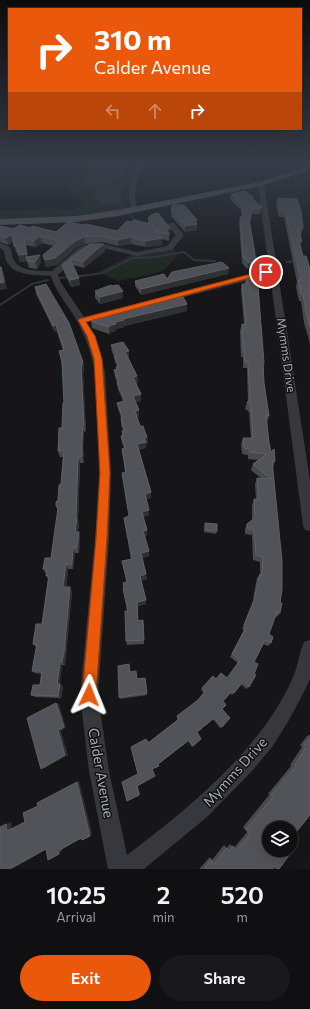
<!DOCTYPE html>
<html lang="en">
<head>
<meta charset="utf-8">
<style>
  body { margin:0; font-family:Commissioner,sans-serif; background:#19191b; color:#f1f3f6; height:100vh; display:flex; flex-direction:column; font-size:15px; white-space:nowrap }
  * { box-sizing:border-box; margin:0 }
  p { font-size:13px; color:#9c9d9f }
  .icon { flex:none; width:22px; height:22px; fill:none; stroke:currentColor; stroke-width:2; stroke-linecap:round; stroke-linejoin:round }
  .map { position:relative; height:869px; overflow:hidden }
  .sheet { display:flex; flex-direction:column; background:#101012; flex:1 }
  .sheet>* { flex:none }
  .banner { position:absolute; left:8px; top:8px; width:294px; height:122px; border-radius:0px; box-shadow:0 4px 16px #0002,0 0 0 1px #303032; background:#ea580c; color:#fff; overflow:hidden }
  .fabs { position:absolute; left:262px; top:821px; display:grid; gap:8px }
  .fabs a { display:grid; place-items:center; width:36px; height:36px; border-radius:50%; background:#101012; box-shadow:0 4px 16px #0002,0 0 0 1px #303032; font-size:20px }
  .pin { position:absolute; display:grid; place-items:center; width:34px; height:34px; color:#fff; margin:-17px; border:2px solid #fff; border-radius:50%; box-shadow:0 1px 4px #0007 }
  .me { position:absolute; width:44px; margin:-22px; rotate:2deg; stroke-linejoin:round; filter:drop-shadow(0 0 3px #0008) }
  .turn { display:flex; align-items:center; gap:14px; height:84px; padding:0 20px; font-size:18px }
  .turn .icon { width:52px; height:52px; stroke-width:2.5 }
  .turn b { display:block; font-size:28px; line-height:34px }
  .lanes { display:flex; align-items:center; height:38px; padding:0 20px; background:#0003; justify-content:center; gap:20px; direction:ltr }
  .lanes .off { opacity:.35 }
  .eta { display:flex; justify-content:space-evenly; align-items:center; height:68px; text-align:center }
  .eta b { font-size:24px; font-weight:600; line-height:28px }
  .primary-button { display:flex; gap:8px; margin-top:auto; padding:8px 20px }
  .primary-button a { flex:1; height:46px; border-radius:24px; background:#ea580c; color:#fff; font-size:16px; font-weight:600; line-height:46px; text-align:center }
  .primary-button a+a { background:#19191b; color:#f1f3f6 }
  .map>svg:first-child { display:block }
</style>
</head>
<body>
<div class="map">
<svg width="310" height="869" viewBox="0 0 310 869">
  <rect width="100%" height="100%" fill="#161618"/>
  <!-- green -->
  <path fill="#1e261f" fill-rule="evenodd" d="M74,163H85L87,174L83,180L96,187L110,183L122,175L128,165L126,163H129L135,168L128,208L123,210L84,216L0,220V211L51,209L74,210L83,204L78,195L67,187L70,178L77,168ZM125,185L121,192L95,198L93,195Z
    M171,249L177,251L178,255L164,270L148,275L118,281L98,272L131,255H145Z"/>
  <!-- water -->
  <path fill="#2c353c" d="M85,163H126L128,165C125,169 124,173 121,176C114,186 93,190 83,186L82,183L87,174Z
    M118,184L125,185L121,192L120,203C106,204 101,208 93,195L100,189Z"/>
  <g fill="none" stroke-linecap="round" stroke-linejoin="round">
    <!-- stream-far1 -->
    <path stroke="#2c353c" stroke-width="1.5" d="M96,187L100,189
      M120,203L124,208
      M130,215L140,223"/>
    <!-- stream -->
    <path stroke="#2c353c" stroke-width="2" d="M287,262L296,261
      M75,277L102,273L133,258L154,257L184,252L194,260L215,261
      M60,278L68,277
      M0,305L32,284L48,280"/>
    <!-- minor -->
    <path fill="#37383d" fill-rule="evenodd" d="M137,163H143C138,178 131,196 138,210L135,212L133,211C124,197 132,178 137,163Z
      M261,182L264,184L310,480V531L305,530L303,525L270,275L87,322L99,347L105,372L111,473L109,539L98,695L109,771L127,855C187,810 263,748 293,677C298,666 299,653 304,642L310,640V679L306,688L289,720L272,747L252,771L207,817L144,869H108L89,771L80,695L95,539L99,473L95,372C91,351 84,332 73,314C65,302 55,290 51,276C37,275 14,276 7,262C5,259 5,254 3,250L0,248V243L10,247C12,252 12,258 15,262C22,272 42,271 52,271L77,249L85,245L103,244L137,252L167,246L176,235L167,225L171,223H174L184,235L172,250L137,256L103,248L90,249L83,253L58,275L61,283L84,317L269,270L258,184Z"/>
    <!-- major -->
    <path fill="#53555c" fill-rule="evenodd" d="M310,165V170L261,186L118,216L76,222L0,225V219L76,216L118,210L259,182Z"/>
  </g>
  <!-- wall -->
  <path fill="#47494d" d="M231,194L253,199L261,208L260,214H251L250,224L256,261L255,267L247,269L242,263L239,223L240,217H242L241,210L230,199Z
    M278,198L303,228L301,235H300L302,241L300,245L303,256L310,269V345L308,336L304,323L301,301H299L296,287L297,282L284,217H279L276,205Z
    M171,209L197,220V230L185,232L171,216Z
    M148,218L170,235H169V241L162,239V245L146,247L131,244L118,246L103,242L85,244L76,248L57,265L46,267L43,255L54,246L42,243L36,247L25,245L28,257L41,262L37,269L29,268L27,261L20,262L18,254L16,252L13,241L8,245L0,242V226L13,229L30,228L56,232L84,225L117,231L131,222L148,224Z
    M104,244L105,251L96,258L84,268L73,265L80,285L71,287L64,272L62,265L71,262L70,258Z
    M229,268L228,274L141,295L135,286V281L167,279Z
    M247,276L264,363L263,367L264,383L269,416L267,422L269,443L271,452L275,461L273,468L280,613L277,617L275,616L269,634L271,643L268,646L263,644L254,662L249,687L246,689L241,684L234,693L232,695L230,693L223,701L222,727L220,728L213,719L197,732L193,746L192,747L188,741L152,769L137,785L140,794L139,795L127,801L138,774L148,743L178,720L177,718V716L198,700L204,693L201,690L202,688L216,679L227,678L238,663L230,657L244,630L242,629L254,599H253L257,578L260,574V562L253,560L252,535L245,534V529L247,524L252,520V505L254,499H256L255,484L257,478H261L251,470L253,464L259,460L248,459V455L242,454L241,444L243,438H251L249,412L245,409L247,402H248L247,368H243V357H241L240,331L242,324H244L241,290L242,284H245Z
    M35,287L83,362L84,368L83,374L86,431L84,432L83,446L84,463H80L78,520L79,524L78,532L80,537L79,553H75L73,569H68L66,587L72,591L66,656L65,665H62L60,679V684L63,687L61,698L35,697L31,695L40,685L42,674L35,673L32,671L36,647L33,644L42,624L48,579L46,576V574L43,569L51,558L58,511L56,506L58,500L61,484L63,457H60L58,451L62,428L64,403L62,364L59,351L63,350L57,332H55L36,294Z
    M95,291L123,298L100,304L95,298Z
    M147,305L187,311L124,326V327L116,329V331L111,332L109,334L92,328L91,321L108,316V314L147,306Z
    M111,345L129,357L128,358L137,376L138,383H136L141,394V401L136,402L139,417H137L140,426L147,437L148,444H146V448L139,450L151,492V498L146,499L149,515L143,517L147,530V535L145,536L149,556L142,558L147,579L141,581L146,600V604L138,606V621L143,620L144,644L127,645L126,641L127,611L124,589L127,582L122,561L131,559L124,518L129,517L125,472L122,449L124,448L122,443L121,436H122V431L123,430L121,425V417L118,409L117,403L123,401L118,389L117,383L115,377L114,370L116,369V367L117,366L115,362L114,356L112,352Z
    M205,523L217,531L216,534L204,532Z
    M129,664L130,672L138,679L145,678L147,695L120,699L119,697Z
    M310,735V815L293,836L279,869H276L274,867L273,869H199L210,857L212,860L224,845L227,848L230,844L234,848L247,832L243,827L269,795L268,794L291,766L290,765L302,747L300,745L307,736Z"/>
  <!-- shaded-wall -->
  <path fill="#2f3033" d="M197,220V230L185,232V226L194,221Z
    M170,228V235H169L166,229Z
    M12,234L14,240L8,245L6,238Z
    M40,236L42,243L36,247L34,241Z
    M84,237L85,244L76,248L57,265L46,267L45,260L75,241Z
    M131,237V244L118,246V240Z
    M24,238L28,261L20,262L19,255Z
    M162,238V245L146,247L145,241Z
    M104,244L105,251L96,258L84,268L83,262L95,251Z
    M40,255L41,262L37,269L35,262Z
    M256,261L255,267L247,269L249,263Z
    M1,267L4,274L7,289L0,290Z
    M229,268L228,274L141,295V289Z
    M79,278L80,285L71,287L70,280Z
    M123,291V298L100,304V297Z
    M187,304V311L124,326V327L116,329V331L111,332L109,334V327L111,325L115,322L123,319Z
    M56,325L57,332H55L53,326Z
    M129,351V357L125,359V352Z
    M83,362L84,368L83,374L86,431L84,425L81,367Z
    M137,376L138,383L134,384L133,377Z
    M141,394V401L134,403L133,396Z
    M139,410V417L135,418V411Z
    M83,425L84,432L83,446L84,463L82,457V439Z
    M147,437L148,444H146V448L137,450V444L144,438Z
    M78,457L80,463L78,520L79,524L77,538L75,532Z
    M151,492V498L145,499V494Z
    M149,510V515L142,517V512Z
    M147,530V535L144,536L143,531Z
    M79,532L80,537L79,553L77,548Z
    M73,548L75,553L73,569L72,564Z
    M149,551V556L141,558V553Z
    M66,564L68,569L66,592L63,587Z
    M146,574L147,579L141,581L140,576Z
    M70,587L72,591L65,665L62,662Z
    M146,600V604L138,606V624L137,602Z
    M60,662L62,665L60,685L63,687L61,698L58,696L57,684L58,677Z
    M56,703L59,704L66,728L61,731L68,755L45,768L41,769L58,730Z
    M79,781L92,833L90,836L77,782Z
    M11,822L12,829L7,831L6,824Z
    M61,848L62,851L59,854L58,851Z"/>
  <!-- building -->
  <path fill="#525359" stroke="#5f6168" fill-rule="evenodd" d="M245,191L253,197L251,198L261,206V208L251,209V219L249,218L256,261L249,263L243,257L240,217H243L242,205L231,194Z
    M278,198L297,199L301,211L303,228H298L302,241H299L303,256H306L310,269V327L307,316L303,294H301L298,280H301L285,210H280Z
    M173,205H184L197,220L194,221L197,224L185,226L171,209Z
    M158,213L170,228L166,229L169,234L158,232L148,218L151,215Z
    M133,220L151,224L162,238L145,241L131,237L118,240L102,236L84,237L75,241L55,258L45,260L43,255L60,241L40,236L34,241L24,238L27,254L19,255L17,247L14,246L12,234L6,238L0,236V226L13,229L20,225L30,228L32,226L56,232L68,222L84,225L86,224L117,231L127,221L131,222Z
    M90,244H104L95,251L83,262L70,258Z
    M40,255L35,262L27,261L26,257Z
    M70,259L79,278L70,280L62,265Z
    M222,262L229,268L141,289L135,281L164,274L167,279L172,272Z
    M0,267H1L4,282L0,283Z
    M257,274L264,363H263L264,383L269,416L266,415L269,443L271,452L274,449L275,461H272L282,561V589L280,603H282L280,613L277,612L269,634L273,637L271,643L265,640L254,662L258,664L254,674L256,675L249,687L243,682L234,693L232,691L223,701L226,705L222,709L230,718L222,727L214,718L197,732L201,739L193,746L189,740L158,764L159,766L152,769L155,776L137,786L139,795L127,801L122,782L138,774L131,747L146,739L148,743L179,719L177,716L198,700L205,691L202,688L213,676L216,679L221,673L227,678L240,660L232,654L246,627L244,625L256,595H255L260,574H262L263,557L256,555L254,530L248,529L247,524L255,518L254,499H259L257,478L271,479L253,464L267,454L250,452L249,449L244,448L243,438H253L251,406L247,402L250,401L248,362H245L244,350H243L242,324L246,325L242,284H246V282H247V276Z
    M46,284L69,323L83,362L81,367L84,425H83L82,439V457H78L76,518H77L75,532H79L77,548H73L72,564H66L63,587H70L64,653L62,662H60L58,677L57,684H60L58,696L31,695L33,685H40L42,671H32L37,644H33L36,624H42L49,575L46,576L47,569H43L45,558H51L58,508L56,506V502L58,500L59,485L61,484L64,450L58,451L59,428H62L63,403H64L62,362L59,351L64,350L56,325L53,326L35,287Z
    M111,285L112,286L118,285L123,291L100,297L95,291Z
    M183,297L187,304L123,319L124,320L115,322L116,324L111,325L109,327L91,321L109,316L108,314L148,306L147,305L171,299Z
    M123,342L129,351L125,352L137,376L133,377L141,394L133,396L139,410L135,411L140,426H143L147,437L144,438L146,442L137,444L151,492L145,494L149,510L142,512L147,530L143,531L149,551L141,553L146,574L140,576L146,600L137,602L138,621L143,620L144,640L126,641L125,611H128L123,589H124L123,583L127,582L122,561L132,559L124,518L129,516L122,473L126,472L122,449L125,448L121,436H124L122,431L125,430L121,419L122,415L117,403L125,401L117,383L119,382L114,370L117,369L116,367L119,366L114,356L117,355L111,345Z
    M205,523L217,524V531L205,530Z
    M129,664L130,672L136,671L137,679L145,678L147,693L119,697L118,666Z
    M56,703L64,727L58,730L65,755L41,769L27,718Z
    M310,738V815L293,836L298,843L279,869H277L275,866L273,869H204L211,860L214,864L227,848L229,851L233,846L236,851L250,834L246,829L273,797L271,795L296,766L295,765L306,747L304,744ZM269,828H291V850H269Z
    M77,782L90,836L82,840L81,838L58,851L59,854L48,860L46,849L10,869H0V827L6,824L7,831L25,822L23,813L38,806L37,803Z"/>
  <!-- sky -->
  <linearGradient id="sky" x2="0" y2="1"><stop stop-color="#0c0c0d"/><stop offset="0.57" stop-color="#363c48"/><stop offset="1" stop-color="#363c48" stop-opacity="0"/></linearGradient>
  <rect width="310" height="285" fill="url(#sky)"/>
  <!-- route -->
  <path fill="#ea580c" stroke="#983908" d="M266,270L269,272L268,273L86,322L95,336L102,359L110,473L107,539L96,695L94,700L89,702L84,700L82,695L96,539L100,473L94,359L87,336L78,320L79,319Z"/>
  <g text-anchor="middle" stroke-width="3" stroke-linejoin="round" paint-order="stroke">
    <!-- street labels -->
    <g font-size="12" fill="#a8adb8" stroke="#111113">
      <text transform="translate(286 355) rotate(82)" y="4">Mymms Drive</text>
    </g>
    <!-- near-street labels -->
    <g font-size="14" fill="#a8adb8" stroke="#111113">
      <text transform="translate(235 772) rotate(-48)" y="5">Mymms Drive</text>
      <text transform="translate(101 773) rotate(80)" y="5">Calder Avenue</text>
    </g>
  </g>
</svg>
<div class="fabs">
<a><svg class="icon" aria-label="layers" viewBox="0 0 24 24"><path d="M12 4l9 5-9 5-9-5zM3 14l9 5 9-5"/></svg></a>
</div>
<div class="pin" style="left:266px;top:272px;background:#d93025"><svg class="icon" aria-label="arrive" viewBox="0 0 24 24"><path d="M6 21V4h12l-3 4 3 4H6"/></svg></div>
<svg class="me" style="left:89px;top:695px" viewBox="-20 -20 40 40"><path d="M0-17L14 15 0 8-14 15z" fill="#ea580c" stroke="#fff" stroke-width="4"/></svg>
<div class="banner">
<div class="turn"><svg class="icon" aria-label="right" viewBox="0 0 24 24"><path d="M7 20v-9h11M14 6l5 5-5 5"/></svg><div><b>310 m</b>Calder Avenue</div></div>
<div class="lanes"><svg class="icon off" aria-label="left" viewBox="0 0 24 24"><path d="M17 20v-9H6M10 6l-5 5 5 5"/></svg><svg class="icon off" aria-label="ahead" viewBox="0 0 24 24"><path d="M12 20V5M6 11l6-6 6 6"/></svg><svg class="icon" aria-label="right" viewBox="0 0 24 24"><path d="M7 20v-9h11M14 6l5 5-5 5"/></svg></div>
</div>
</div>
<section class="sheet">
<div class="eta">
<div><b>10:25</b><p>Arrival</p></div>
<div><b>2</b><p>min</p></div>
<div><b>520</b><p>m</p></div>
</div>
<div class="primary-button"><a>Exit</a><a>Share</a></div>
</section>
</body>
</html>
